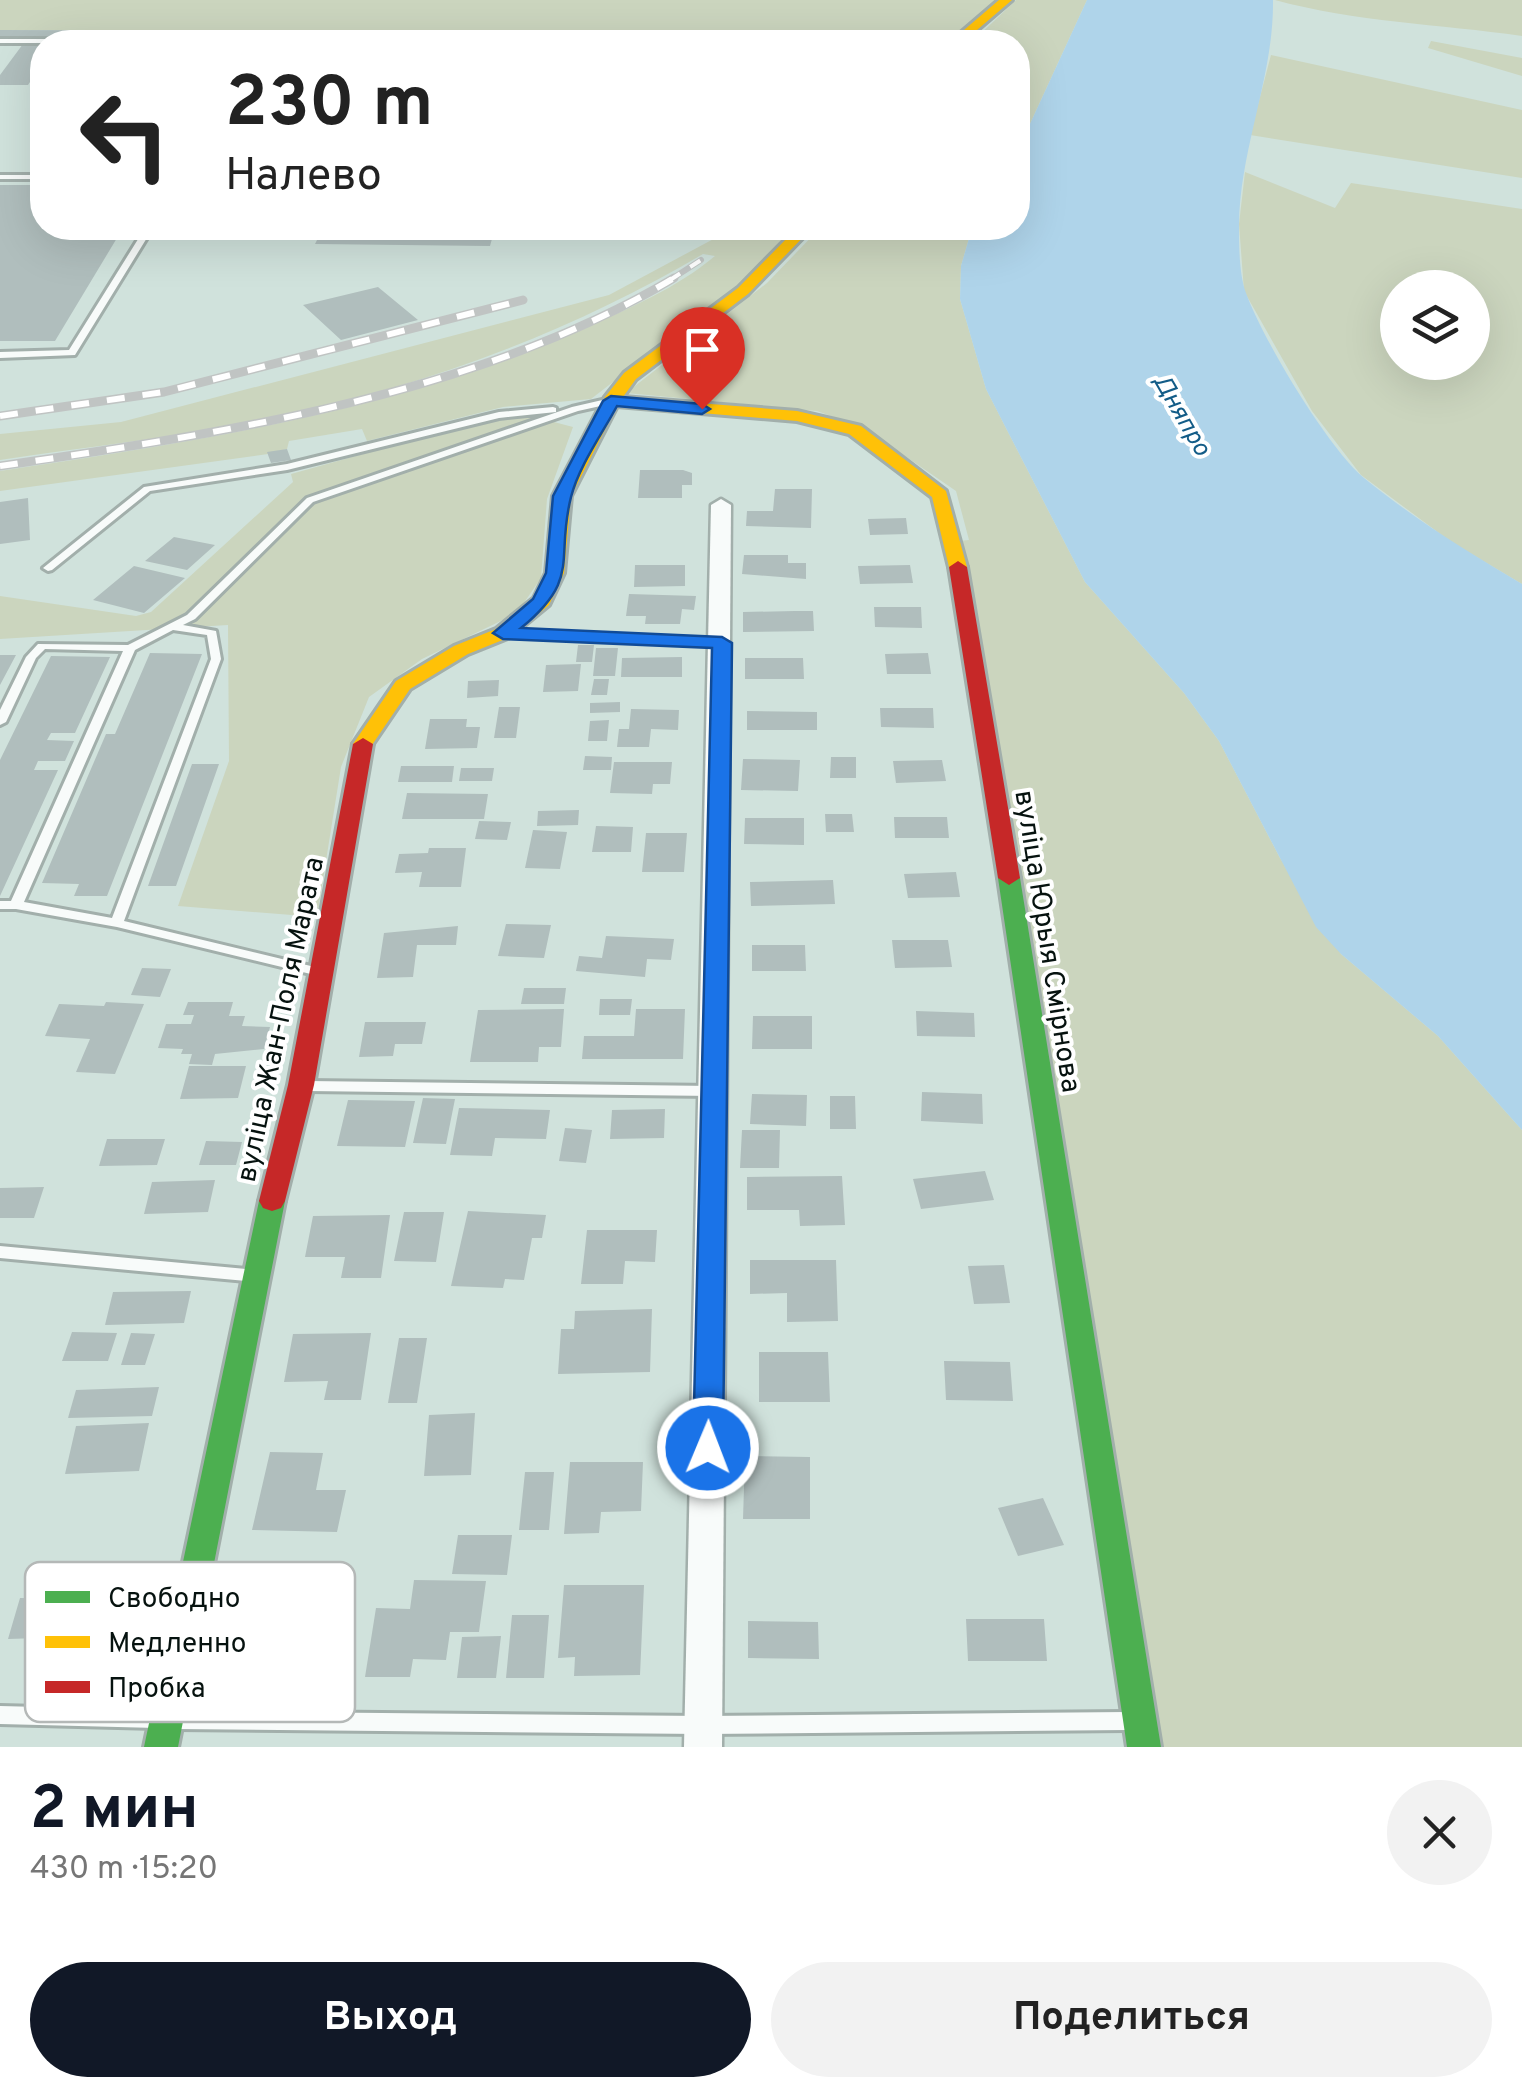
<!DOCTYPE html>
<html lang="ru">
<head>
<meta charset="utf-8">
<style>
  body { margin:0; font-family:Overpass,sans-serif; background:#f2f2f2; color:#222; height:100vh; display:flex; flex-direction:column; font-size:38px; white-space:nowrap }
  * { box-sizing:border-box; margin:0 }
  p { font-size:32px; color:#767676 }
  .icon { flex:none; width:55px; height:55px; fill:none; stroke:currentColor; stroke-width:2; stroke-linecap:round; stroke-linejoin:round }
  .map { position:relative; height:1747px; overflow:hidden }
  .drawer { display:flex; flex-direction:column; background:#fff; flex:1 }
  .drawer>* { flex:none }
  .banner { position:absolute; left:30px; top:30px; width:1000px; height:210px; border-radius:40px; box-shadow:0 10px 40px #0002; background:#fff; color:#222; overflow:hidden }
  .controls { position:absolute; left:1380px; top:270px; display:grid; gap:20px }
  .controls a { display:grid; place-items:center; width:110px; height:110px; border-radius:50%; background:#fff; box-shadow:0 10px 40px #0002; font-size:50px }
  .pin { position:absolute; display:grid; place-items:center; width:85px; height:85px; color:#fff; margin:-102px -42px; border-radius:50% 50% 50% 0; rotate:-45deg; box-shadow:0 0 10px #0007 }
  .pin .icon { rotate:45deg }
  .me { position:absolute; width:110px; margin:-55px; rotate:1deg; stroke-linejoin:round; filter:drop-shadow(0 0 8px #0008) }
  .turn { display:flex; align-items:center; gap:35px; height:210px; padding:0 30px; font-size:45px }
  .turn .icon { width:130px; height:130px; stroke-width:2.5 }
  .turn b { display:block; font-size:70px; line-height:85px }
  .round { display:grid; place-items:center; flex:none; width:105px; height:105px; border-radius:52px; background:#f2f2f2 }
  .headline { display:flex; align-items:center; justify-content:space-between; height:170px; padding:0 30px }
  h1 { font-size:60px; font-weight:700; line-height:75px; color:#111827 }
  .action { display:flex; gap:20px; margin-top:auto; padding:20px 30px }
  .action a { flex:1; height:115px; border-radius:60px; background:#111827; color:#fff; font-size:40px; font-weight:700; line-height:115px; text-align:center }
  .action a+a { background:#f2f2f2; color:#222 }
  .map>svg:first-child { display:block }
</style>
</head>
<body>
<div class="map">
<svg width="1522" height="1747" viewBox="0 0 1522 1747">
  <rect width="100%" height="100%" fill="#d0e2dc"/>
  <!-- green -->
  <path fill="#cbd5be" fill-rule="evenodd" d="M0,0H997L948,42H868L824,36L382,37L384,31L0,30Z
    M1016,0H1087L1018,150V42H972Z
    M1275,0H1522V36C1439,24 1355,22 1275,0Z
    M1431,41L1522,58V76L1428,48Z
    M1271,55L1522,110V178L1250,135Z
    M1245,172L1335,208L1351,183L1522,209V584L1451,542L1361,475L1312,411L1244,291L1239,224ZM1398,288H1472V362H1398Z
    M734,228H795L745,280L591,399L503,407L367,441L362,429L289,441L287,449L268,454L0,491V471C200,441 396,411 582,329C628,309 677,288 715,256L703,254C566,335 412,391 256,421C172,438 85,447 0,460V434L121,422L609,295Z
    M820,228H972L961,266L960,299L986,389L1085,582L1184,693L1219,741L1280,858L1341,954L1438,1036L1522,1130V1747H1157L949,542L969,540L956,491L864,428L817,411L626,393L767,283Z
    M531,416L573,427L547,499L541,578L517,613L422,659L369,697L341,767L317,917L178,906L229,761L228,625L0,639V596L136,616L151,612L293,482L291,474L467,425Z"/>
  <!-- water -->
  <path fill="#afd4ea" d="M1087,0H1273C1274,77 1240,147 1239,225C1239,244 1239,275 1246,293C1262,338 1328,448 1364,478C1413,518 1468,552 1522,584V1130L1438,1036L1341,954L1316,927L1219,741L1184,693L1085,582L986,389L960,299L961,266L972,228H1018V150Z"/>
  <!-- building -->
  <path fill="#b0bebd" d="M0,30L385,31L382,37L0,36Z
    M23,44H42V64L28,85H0V75Z
    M0,185H42V228H123L55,341H0Z
    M323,228H495L490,246L315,244Z
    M378,287L418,320L341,340L303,305Z
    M287,449L291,460L271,463L267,452Z
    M640,470H683L692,473V485H682V498H638Z
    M775,489H812L811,528L746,526L747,511H773Z
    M28,498L30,540L0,544V502Z
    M906,518L908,534L870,535L868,519Z
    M174,537L215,545L187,570L145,561Z
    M744,555H788V563H806V579L742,574Z
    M635,565H685V586L634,587Z
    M910,565L913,583L860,584L858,566Z
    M134,566L185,578L144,613L93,600Z
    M629,594L696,596L694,610L682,609L680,624H645L646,616H626Z
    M874,607H921L922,628L875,627Z
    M795,611H813L814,631L743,632V612Z
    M578,645H594L592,662H576Z
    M596,648H618L615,676H593Z
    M150,653L202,654L107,896H74L79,884L42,883L106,734H115Z
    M928,653L931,674H887L885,654Z
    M0,655H16L0,685Z
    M51,656L110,657L75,733H51L47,740L74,741L65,761H38L34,770H58L0,896V760Z
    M682,657V677H621L622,658Z
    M745,658H803L804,679H745Z
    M581,664L578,691L543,692L546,665Z
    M594,679H609L607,695H591Z
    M499,680L498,696L467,698L468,681Z
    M620,702V712L590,713V703Z
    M499,707H520L516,738H494Z
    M880,708H933L934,728L881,727Z
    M631,709L679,710L678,730L651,729L649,747H617L619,729H629Z
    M747,711L817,712V730H747Z
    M430,719H467L466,727H480L477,748L425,749Z
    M609,720L607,741H588L590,721Z
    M585,756L612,757L611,770H583Z
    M831,757H856V778H830Z
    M743,759L800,760L798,791L741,790Z
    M942,760L946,781L896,783L893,761Z
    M614,762H672L670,784H653L652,794L610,793Z
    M192,764H219L176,886H148Z
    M401,766H454L452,782H398Z
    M461,768H494L492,781H459Z
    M407,793L488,794L484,819H402Z
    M579,810L578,825L537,826L538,811Z
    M825,814H852L854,832H826Z
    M894,817H947L949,838H895Z
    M745,818H804V845L744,844Z
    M479,821L511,822L507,840L475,839Z
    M596,826L633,827L631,852H592Z
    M533,830L567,832L560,869L525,868Z
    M646,833H687L684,872H642Z
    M429,848H466L461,887H419L422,872L395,873L399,854L428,853Z
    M956,872L960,897L908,898L904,874Z
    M833,880L835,904L751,906L750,882Z
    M506,924L551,925L544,958L498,956Z
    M458,926L456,945H417L413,977L377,978L384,933Z
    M606,936L674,939L671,960L647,959L645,977L576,971L579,956L602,958Z
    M892,940H948L952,967L895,968Z
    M752,945H805L806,971H752Z
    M142,968L171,969L160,997L131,995Z
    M524,988H566L564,1004H521Z
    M600,999H632L630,1015H599Z
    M106,1002L144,1004L115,1074L76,1072L90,1039L45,1036L59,1004L104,1006Z
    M188,1002H233L229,1016H245L242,1026L270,1027L264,1049L215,1054L212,1065L189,1064L192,1054H181L183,1049L158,1048L166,1024H191L194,1015H183Z
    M564,1009L561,1047H539L538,1062H470L478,1010Z
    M636,1009H685L683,1059H582L584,1036H634Z
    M916,1011L974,1013L975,1037L917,1036Z
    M753,1016H812V1049H752Z
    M365,1022H426L422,1044H395L393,1056L359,1057Z
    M189,1066H246L238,1098L180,1099Z
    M922,1092L982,1094L983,1124L921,1121Z
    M752,1094L807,1095L806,1126L750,1124Z
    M830,1096H855L856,1129H830Z
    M423,1098L455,1099L446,1144L413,1143Z
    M348,1100L415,1101L405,1147L337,1146Z
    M459,1108L550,1110L546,1139L495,1138L492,1156L450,1155Z
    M665,1109L664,1138L610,1139L612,1110Z
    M565,1128L592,1130L586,1163L559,1161Z
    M742,1130H780L779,1168H740Z
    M107,1139H165L157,1165L99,1166Z
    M206,1141L242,1142L236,1165H199Z
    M985,1171L994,1200L921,1209L913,1179Z
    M842,1176L845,1225L800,1226L799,1210H747V1177Z
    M215,1180L208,1212L144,1214L152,1182Z
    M44,1187L34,1218H0V1188Z
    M468,1211L546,1215L542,1238H532L524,1280L505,1279L503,1288L451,1286Z
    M404,1212H444L436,1262L394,1261Z
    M390,1215L381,1278H341L345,1257H305L313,1216Z
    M587,1230H657L655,1262L625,1261L623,1284H581Z
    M750,1260H836L838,1321L787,1322V1293L750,1294Z
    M1004,1265L1010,1303L974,1304L968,1266Z
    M191,1291L184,1323L105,1325L113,1292Z
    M652,1309L650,1372L558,1374L561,1329H574L575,1311Z
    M72,1332L117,1333L108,1361H62Z
    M131,1333L155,1334L145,1365H121Z
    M371,1333L361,1400H324L328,1381L284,1382L293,1334Z
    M399,1338H427L417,1403H388Z
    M759,1352H828L830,1402H759Z
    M944,1361L1010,1362L1013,1401L946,1400Z
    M159,1387L152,1416L68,1418L76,1390Z
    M475,1413L471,1475L424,1476L429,1415Z
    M149,1423L139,1471L65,1474L76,1426Z
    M270,1452L323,1453L316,1490H346L337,1532L252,1530Z
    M745,1456L810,1457V1519H743Z
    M570,1462H643L641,1511L601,1512L599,1533L564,1534Z
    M525,1472H554L549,1530H519Z
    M1043,1498L1064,1545L1018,1556L998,1508Z
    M458,1535H512L507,1575L452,1574Z
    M85,1561H130L102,1667L31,1666L39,1638L8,1639L20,1598L75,1599Z
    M414,1580L486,1581L479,1632H450L446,1660L413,1659L410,1677H365L376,1608L410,1609Z
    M564,1585H644L640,1675L574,1676L575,1657L558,1658Z
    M512,1615H549L544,1678H506Z
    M966,1619H1044L1047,1661H968Z
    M748,1621L818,1622L819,1659L748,1658Z
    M501,1636L496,1678H457L462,1637Z"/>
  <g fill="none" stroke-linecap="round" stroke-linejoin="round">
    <defs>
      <path id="lane" d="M0,39L841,40L844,42L0,43Z
        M0,175H42V179H0Z
        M145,228H153L75,355L0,358V352L69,350Z
        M611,398L616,401L614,403L578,411L313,502L195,619L183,625L216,631L221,659L124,921L319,968L324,969L326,972L324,975L319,976L117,927L16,909H0V901H11L123,651L45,649L36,658L6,722L0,725V710L26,657L38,644L128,645L187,615L307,498L572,407ZM173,630L207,635L211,659L112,918L24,902L135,650Z
        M553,407L556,408V412L499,418L287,470L150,491L52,570L48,571L43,568L144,487L287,464L499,412Z
        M505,630L722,640L727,643L722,646L501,635L500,633Z
        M308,1081L713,1086L718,1087L720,1091L718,1095L713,1096L308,1091L303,1090L301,1086L303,1082Z
        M0,1246L246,1269L251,1271L254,1275L251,1279L246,1281L0,1258Z
        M0,1706L157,1710L164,1713L166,1719L164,1725L157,1728L0,1724Z
        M177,1711L703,1716L1127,1712L1134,1715L1136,1721L1134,1727L1127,1730L703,1734L177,1729L170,1726L168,1720L170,1714Z"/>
      <path id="street" d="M721,499L731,505L722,1747H684L711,505Z"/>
      <path id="fast" d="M1009,871L1020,878L1161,1747H1127L998,878Z
        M272,1191L281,1194L285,1201L178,1747H144L259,1201L263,1194Z"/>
      <path id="slow" d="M999,0H1012L963,42H950Z
        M797,228H812L748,294L636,379L623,397L797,411L861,426L946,491L967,567L965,571H951L949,567L932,497L849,434L797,421L617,406L571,496L564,573L549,605L510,637L468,654L410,689L370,748H356L353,744L396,681L454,646L496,629L534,598L546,573L553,496L605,397L624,373L738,288Z"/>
      <path id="jam" d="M958,561L967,567L1020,878L1009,885L998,878L949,567Z
        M363,738L373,744L314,1085L285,1201L281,1208L272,1211L263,1208L259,1201L288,1085L353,744Z"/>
    </defs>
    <!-- lane casing -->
    <use href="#lane" stroke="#a2afab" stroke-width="6"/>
    <!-- street casing -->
    <use href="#street" stroke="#a2afab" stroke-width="5"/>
    <!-- fast casing -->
    <use href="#fast" stroke="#a2afab" stroke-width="6"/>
    <!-- slow casing -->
    <use href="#slow" stroke="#a2afab" stroke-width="6"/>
    <!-- jam casing -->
    <use href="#jam" stroke="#a2afab" stroke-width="6"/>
    <!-- lane -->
    <use href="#lane" fill="#f8fbfa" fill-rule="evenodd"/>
    <!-- street -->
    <use href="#street" fill="#f8fbfa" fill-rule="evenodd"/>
    <!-- fast -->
    <use href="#fast" fill="#4caf50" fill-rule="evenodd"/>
    <!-- slow -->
    <use href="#slow" fill="#ffc107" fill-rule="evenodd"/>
    <!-- jam -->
    <use href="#jam" fill="#c62828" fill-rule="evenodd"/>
    <defs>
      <path id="rail-far1" d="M670,280L701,260"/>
      <path id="rail" d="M0,416L164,392L523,300
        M0,466C220,434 481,394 674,278"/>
    </defs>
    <!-- rail-far1 casing -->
    <use href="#rail-far1" stroke="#c0c4c3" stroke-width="6"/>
    <!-- rail casing -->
    <use href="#rail" stroke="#c0c4c3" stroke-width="9"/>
    <!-- rail-far1 -->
    <use href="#rail-far1" stroke="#fff" stroke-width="4" stroke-dasharray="12" stroke-linecap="butt"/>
    <!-- rail -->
    <use href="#rail" stroke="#fff" stroke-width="6" stroke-dasharray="18" stroke-linecap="butt"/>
  </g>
  <!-- route -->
  <path fill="#1a73e8" stroke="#114b97" stroke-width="2.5" d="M611,396L702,404L710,409L702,414L617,406C602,434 579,466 571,497C555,560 582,578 521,628L722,637L732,643L723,1448L719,1457L708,1461L697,1457L693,1448L712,648L503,639L493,633L533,599L546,573L553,496L603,401Z"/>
  <g text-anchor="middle" stroke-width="8" stroke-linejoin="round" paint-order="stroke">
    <!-- far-water labels -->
    <g font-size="25" font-style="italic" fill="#135c87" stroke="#fff">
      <text transform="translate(1183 414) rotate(60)" y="9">Дняпро</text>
    </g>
    <!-- street labels -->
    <g font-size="28" fill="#06120f" stroke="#fff">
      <text transform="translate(1049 941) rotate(81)" y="10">вуліца Юрыя Смірнова</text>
      <text transform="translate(279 1019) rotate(-78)" y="10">вуліца Жан-Поля Марата</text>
    </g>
  </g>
  <!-- legend -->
  <rect x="25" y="1562" width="330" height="160" rx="15" fill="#fff" stroke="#b4b8b7" stroke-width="2.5"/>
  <rect x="45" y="1591" width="45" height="12" fill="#4caf50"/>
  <rect x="45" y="1636" width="45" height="12" fill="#ffc107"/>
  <rect x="45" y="1681" width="45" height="12" fill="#c62828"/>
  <g font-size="28" fill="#06120f">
    <text x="108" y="1607">Свободно</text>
    <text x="108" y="1652">Медленно</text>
    <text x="108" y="1697">Пробка</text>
  </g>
</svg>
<div class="controls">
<a><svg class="icon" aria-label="layers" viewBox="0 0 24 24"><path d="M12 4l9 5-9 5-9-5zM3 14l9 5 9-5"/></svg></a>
</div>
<div class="pin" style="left:702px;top:409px;background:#d93025"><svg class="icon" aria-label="arrive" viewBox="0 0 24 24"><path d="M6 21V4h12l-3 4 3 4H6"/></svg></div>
<svg class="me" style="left:708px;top:1448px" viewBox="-20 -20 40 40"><circle r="17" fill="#1a73e8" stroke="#fff" stroke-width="3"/><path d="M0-11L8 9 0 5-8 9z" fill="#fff"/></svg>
<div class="banner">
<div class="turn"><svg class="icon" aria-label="left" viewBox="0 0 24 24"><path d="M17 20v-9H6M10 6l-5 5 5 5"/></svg><div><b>230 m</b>Налево</div></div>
</div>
</div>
<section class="drawer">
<div class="headline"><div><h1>2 мин</h1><p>430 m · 15:20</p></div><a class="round"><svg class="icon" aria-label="close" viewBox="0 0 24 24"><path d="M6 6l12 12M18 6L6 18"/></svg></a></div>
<div class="action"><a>Выход</a><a>Поделиться</a></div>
</section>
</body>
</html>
